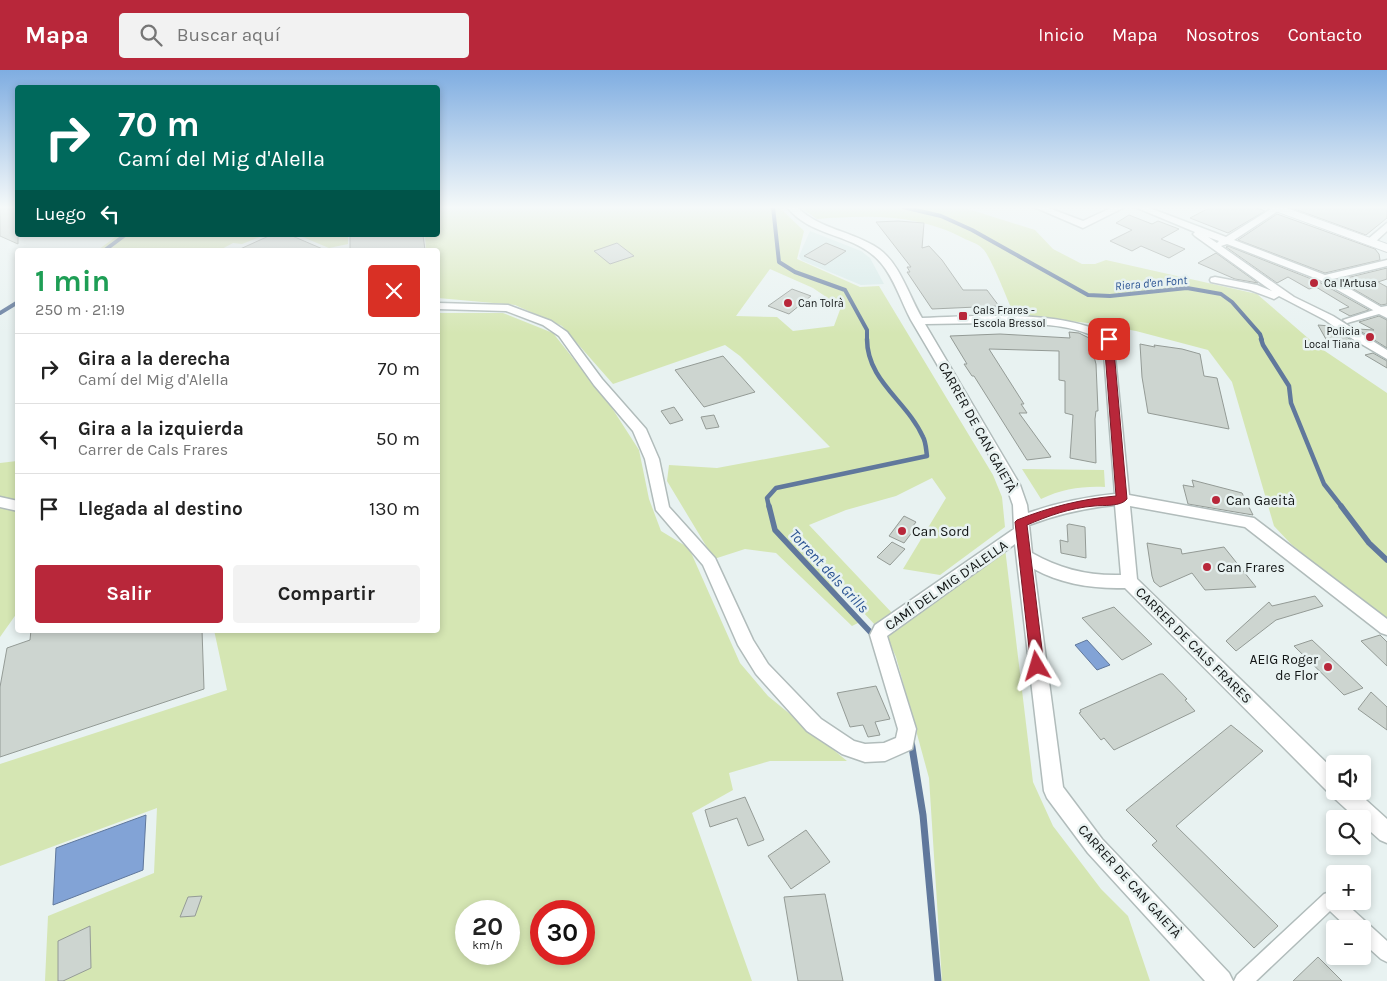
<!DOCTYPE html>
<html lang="es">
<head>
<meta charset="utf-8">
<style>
  body { margin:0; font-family:Karla,sans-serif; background:#f2f2f2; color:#222; height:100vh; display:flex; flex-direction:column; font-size:19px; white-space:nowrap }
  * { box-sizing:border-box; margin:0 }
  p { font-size:16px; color:#767676 }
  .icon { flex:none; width:28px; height:28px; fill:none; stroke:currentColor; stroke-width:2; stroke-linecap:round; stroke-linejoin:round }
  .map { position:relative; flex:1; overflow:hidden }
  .details { position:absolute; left:15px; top:178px; width:425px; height:385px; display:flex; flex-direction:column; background:#fff; border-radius:5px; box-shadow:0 2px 8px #0003 }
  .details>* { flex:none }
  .hud { position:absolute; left:15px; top:15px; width:425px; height:152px; border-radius:5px; box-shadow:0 2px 8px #0003; background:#00695c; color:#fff; overflow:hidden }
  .buttons { position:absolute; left:1326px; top:685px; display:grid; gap:10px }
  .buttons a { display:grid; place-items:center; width:45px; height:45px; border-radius:5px; background:#fff; box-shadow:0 2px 8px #0003; font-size:25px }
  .speed { position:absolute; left:455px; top:830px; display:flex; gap:10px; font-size:25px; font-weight:700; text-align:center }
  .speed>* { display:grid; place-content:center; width:65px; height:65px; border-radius:50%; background:#fff; box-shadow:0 2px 8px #0003; line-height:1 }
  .speed small { font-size:12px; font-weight:400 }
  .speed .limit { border:8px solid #d22; background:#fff; color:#111 }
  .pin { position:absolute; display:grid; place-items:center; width:42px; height:42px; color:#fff; margin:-21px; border-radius:10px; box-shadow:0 2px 8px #0006 }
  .me { position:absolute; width:55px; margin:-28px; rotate:353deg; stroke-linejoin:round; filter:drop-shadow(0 0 4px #0008) }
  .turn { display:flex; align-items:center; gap:18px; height:105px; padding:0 20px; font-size:22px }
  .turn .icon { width:65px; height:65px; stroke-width:2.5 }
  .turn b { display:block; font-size:35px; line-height:42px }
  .then { display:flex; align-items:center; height:48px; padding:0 20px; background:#0003; gap:10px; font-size:19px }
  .round { display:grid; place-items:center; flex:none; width:52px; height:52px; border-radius:5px; background:#f2f2f2 }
  .headline { display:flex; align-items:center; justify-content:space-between; height:85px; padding:0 20px }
  h1 { font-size:30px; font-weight:700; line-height:38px; color:#1e9e55 }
  .cta { display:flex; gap:10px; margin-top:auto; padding:10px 20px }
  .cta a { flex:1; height:58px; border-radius:5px; background:#b8273a; color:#fff; font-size:20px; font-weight:700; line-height:58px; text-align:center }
  .cta a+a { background:#f2f2f2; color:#222 }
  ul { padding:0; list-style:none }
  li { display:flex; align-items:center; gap:15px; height:70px; padding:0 20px; border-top:1px solid #e0e0e0 }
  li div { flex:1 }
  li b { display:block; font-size:19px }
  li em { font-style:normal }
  header { display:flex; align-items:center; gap:30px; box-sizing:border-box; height:70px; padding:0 25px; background:#b8273a; color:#fff }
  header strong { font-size:24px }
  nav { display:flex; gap:28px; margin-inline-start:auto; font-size:18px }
  .search { width:350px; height:45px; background:#f2f2f2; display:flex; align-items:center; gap:12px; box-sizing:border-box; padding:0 18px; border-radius:5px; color:#767676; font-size:19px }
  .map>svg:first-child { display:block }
</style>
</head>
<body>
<header>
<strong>Mapa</strong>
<div class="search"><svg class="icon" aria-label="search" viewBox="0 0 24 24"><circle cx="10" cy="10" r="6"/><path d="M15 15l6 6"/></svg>Buscar aquí</div>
<nav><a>Inicio</a><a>Mapa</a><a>Nosotros</a><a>Contacto</a></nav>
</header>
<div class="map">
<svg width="1387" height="911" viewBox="0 0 1387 911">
  <rect width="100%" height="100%" fill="#e8f2f1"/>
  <!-- built -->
  <path fill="#d5e9e7" d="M810,161L861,181L870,188L884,214L861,215L801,190L799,186Z"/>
  <!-- green -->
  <path fill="#d5e6b3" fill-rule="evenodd" d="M438,137H779L804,161L797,189L860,217L879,216L993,405L1002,427L1005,457L940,505L903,499L946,428L932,408L896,426L846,440L809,455L893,544L876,556L805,480L860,552L852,556L776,483L745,479L714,489L667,411L669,395L717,398L830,377L740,286L725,275L613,314L562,256L515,235L438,228V180H426L425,165H438ZM770,199L813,218L841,237L834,256L793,261L777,247L736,246Z
    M800,137H962L1035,160L1053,179L1082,194H1095L1106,190L1257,224L1316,275L1387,323V552L1291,474L1274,456L1232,312L1208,280L1136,261L1097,254L1014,245C1009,233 990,185 983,179C979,174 969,171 963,168C918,144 867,145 817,149Z
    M118,165H265L242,174L233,173L220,180L213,178L209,180H98Z
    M298,165H348V174L329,178Z
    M438,243H503L553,263L610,335L639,380L649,429L661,461L689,478L740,593L768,626L847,691H770L729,703L733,720L692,743L752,911H45L48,846L154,803L157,738L0,796V694L227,620L214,560H438ZM466,841H509V884H466ZM541,841H584V884H541Z
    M17,391V543L0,567V393Z
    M1022,399L1104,400L1105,417C1082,416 1062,419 1041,429Z
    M1005,478L1033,712L1053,756L1101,819L1128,846L1150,911H942L929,708L896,587L886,565L922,541Z"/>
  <!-- water -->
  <path fill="#82a3d6" stroke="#60789c" d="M1087,570L1110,595L1097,600L1075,575Z
    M146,745L143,800L53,835L56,778Z"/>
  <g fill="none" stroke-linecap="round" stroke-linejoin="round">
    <!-- stream-far3 -->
    <path stroke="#60789c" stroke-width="4" d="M773,137L779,192L795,202L845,220L867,260V270
      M903,137L941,146L972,160L1088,225L1110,226L1187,218L1221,224L1232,232L1260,264L1262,270
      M105,180L125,165
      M0,243L18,232"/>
    <!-- stream-far2 -->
    <path stroke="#60789c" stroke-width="4.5" d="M1261,269L1263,275L1289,316L1291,333L1324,414L1342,437
      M769,437L767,428L776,418L927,386C926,380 926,372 923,367C907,331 867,311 867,269"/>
    <!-- stream-far1 -->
    <path stroke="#60789c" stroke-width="5.5" d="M769,436L775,460L874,566
      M1341,436L1369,473L1387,490"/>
    <!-- stream -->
    <path stroke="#60789c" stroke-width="7" d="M911,671L923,745L938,911"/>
  </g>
  <!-- building -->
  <path fill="#cdd5d0" stroke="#949b96" d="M0,137L18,139V174L0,166Z
    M1211,137H1254L1265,141L1228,163L1190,148Z
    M1289,137H1387V148L1366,165Z
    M1277,144L1375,179L1379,184L1380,190L1325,203L1238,170Z
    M1129,145L1152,154L1158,151L1179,159L1161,169L1185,179L1169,188L1141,176L1132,181L1110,171L1132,160L1116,153Z
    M898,151L924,153L922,178L929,176L942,190L963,220H987L999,236L932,239L907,202H910L907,197H911L876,152Z
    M271,165H290L325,180H238Z
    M350,165H423L425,180H350Z
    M617,173L634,186L610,194L594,181Z
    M826,173L846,181L825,195L804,186Z
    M1228,176L1319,212L1369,240L1350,246L1339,240L1349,237L1316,217L1309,219L1288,207L1277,213L1226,177Z
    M1216,183L1258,213L1235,209L1198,193Z
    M1387,198V209L1378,212L1387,217V234L1381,235L1338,210Z
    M792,219L811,226L789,244L768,236Z
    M1379,246L1387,250V278L1357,259L1374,260L1359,252Z
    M1318,255L1330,256L1359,275L1327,271Z
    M1069,262L1079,263L1089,268L1096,294L1098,341H1096L1095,349L1096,393L1070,388L1073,345L1065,343V311L1059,310V281L989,279L1024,334H1021L1027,343H1019L1051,387L1027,390L974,306H972L964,294H967L950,266L1000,264L1070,268Z
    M1140,274L1155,277L1154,275L1182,279L1200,284L1204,306L1217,308L1229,359L1148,343L1142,307Z
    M1373,283L1387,291V298L1365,285Z
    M723,286L755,322L704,337L675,300Z
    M674,337L683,350L670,354L661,341Z
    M714,345L719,357L706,359L701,347Z
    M1192,410L1242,423L1253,445L1188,434L1183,415L1194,417Z
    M904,446L916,452L913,456L916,457L904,473L889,466Z
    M1069,454L1085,457L1086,488L1061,483L1060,470L1068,472L1067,455Z
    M892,472L905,479L890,495L877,487Z
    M1147,473L1181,479L1182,484L1224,477L1256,517L1205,520L1192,503L1160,517L1154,512L1152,506Z
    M1315,526L1323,536L1276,550L1236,581L1226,571L1269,532L1272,536Z
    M1114,537L1152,574L1122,590L1082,548Z
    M31,560H202L204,619L0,687V617L7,578L30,570Z
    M1380,565L1387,572V596L1361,571Z
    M1312,570L1363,618L1344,625L1294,576Z
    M1160,604H1163L1187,629L1185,630L1195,641L1114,680L1104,668L1101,670L1079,643L1081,642L1080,640Z
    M876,616L890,649L875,652L880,665L868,667L863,655L850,657L837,623Z
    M1371,622L1387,637V660L1358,639Z
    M1231,655L1263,681L1176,756L1278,856L1254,878L1152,775L1157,771L1126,740Z
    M745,727L764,770L748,776L737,748L710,757L705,740Z
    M806,760L830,792L791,819L768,786Z
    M825,824L843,911H798L784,827Z
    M202,826L195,846L180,847L188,827Z
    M90,856L91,898L63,911H58V871Z
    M1318,887L1342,911H1293Z"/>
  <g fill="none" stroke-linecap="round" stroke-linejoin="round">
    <defs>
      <path id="pedestrian" d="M1380,238L1387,242V248L1379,244L1347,253L1343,250Z
        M1330,822L1335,824V831H1343L1387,871V892L1381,889L1362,872V859H1349L1330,841L1256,911H1234L1237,905L1324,824Z"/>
      <path id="minor" d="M787,137H797C820,160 853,161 879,179C900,194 909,226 922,248C978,246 1063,239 1113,267L1129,425L1254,448L1387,549V565L1381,563L1245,457L1130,436L1137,509L1335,701V721H1356L1387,749V773L1380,770L1362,754V749H1357L1334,728L1332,723L1328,722L1125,518C1094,519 1061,514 1034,499L1063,717L1102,769L1229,903L1233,911H1205L1088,783L1047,728L1044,721L1015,474L887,566L916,659L912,679L885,691L865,692L842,684L807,661L756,604L738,575L703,495L656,440L645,389L633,361L594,315L559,266L543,255L506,241L438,239V233L508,235L551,251L567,262L602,309L646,359L659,389L669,437L715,488L753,570L768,594L821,649L854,671L865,674L884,673L896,668L898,659L870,565L875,555L1014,459L1013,435L1006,415C975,360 943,304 911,250C901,231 894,208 881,193C856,163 811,168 787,137ZM988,253C1026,254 1070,251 1103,271L1115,424C1085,427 1056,433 1028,443L1027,435L1020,415L925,254ZM1115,435L1121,505C1088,506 1060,499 1032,483L1029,455C1058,444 1085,438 1115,435Z
        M1034,137H1046L1083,151L1113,137H1125L1083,158Z
        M1135,137H1147L1226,167L1274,137H1284L1234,170L1325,205L1387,190V196L1333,209L1381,237L1387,236V242L1380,244L1320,210L1227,174L1221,176L1294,227L1333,246L1387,280V289L1346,265L1325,250L1279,226L1274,229L1250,220L1211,212L1210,210L1211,208L1215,207L1257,215L1272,221L1195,166L1193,164L1195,162ZM1208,167L1219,171L1217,173Z
        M1387,153V161L1374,173H1368V169Z
        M0,427L18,431V441L0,437Z"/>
      <path id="tertiary" d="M1268,137H1284L1387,174V182L1270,139Z"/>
    </defs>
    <!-- pedestrian casing -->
    <use href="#pedestrian" stroke="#b1bcbb" stroke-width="3"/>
    <!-- minor casing -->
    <use href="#minor" stroke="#b1bcbb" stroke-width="3"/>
    <!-- tertiary casing -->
    <use href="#tertiary" stroke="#b1bcbb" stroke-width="2"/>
    <!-- pedestrian -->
    <use href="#pedestrian" fill="#fff" fill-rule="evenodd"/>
    <!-- minor -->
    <use href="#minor" fill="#fff" fill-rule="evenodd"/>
    <!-- tertiary -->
    <use href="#tertiary" fill="#fff" fill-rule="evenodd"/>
  </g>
  <!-- sky -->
  <linearGradient id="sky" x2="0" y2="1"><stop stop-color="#7fade1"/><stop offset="0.52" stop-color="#f5f9f9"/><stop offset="1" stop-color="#f5f9f9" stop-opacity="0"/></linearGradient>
  <rect width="1387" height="264" fill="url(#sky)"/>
  <!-- route -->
  <path fill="#b8273a" stroke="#781926" d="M1109,266L1113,269L1127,429C1121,437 1103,435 1094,436C1070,438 1048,446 1027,455L1044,596L1042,600L1037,601L1033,600L1031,596L1015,452L1017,450C1050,437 1081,429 1116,426L1104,269Z"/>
  <!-- markers -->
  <g fill="#b8273a" stroke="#e8f2f1" stroke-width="2">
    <circle cx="1314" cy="213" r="5"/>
    <circle cx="788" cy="233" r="5"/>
    <rect x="958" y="241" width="10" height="10" rx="2.5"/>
    <circle cx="1370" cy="267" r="5"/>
    <circle cx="1216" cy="430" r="5"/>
    <circle cx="902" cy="461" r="5"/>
    <circle cx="1207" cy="497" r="5"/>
    <circle cx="1328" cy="597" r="5"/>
  </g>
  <g text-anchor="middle" stroke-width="5" stroke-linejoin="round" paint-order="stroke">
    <!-- far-poi labels -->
    <g font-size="11" fill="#121515" stroke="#e8f2f1" text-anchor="start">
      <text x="1324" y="217">Ca l'Artusa</text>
      <text x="798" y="237">Can Tolrà</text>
      <text x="973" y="244">Cals Frares -<tspan x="973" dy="13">Escola Bressol</tspan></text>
      <text x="1360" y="265" text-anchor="end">Policia<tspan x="1360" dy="13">Local Tiana</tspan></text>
    </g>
    <!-- far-water labels -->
    <g font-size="12" font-style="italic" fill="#2b5493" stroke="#e8f2f1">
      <text transform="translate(1151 213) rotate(-5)" y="4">Riera d'en Font</text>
    </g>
    <!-- street labels -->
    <g font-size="14" fill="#121515" stroke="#e8f2f1">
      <text transform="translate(978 357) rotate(61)" y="5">CARRER DE CAN GAIETÀ</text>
      <text transform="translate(946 515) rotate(-35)" y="5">CAMÍ DEL MIG D'ALELLA</text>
      <text transform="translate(1194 575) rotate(45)" y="5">CARRER DE CALS FRARES</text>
      <text transform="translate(1130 811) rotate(48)" y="5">CARRER DE CAN GAIETÀ</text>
    </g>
    <!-- poi labels -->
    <g font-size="14" fill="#121515" stroke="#e8f2f1" text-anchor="start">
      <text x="1226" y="435">Can Gaeità</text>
      <text x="912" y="466">Can Sord</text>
      <text x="1217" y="502">Can Frares</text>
      <text x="1318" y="594" text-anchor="end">AEIG Roger<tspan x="1318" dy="16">de Flor</tspan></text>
    </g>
    <!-- water labels -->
    <g font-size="15" font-style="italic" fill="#2b5493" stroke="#e8f2f1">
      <text transform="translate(829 501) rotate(47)" y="5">Torrent dels Grills</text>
    </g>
  </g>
</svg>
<div class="buttons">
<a><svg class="icon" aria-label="sound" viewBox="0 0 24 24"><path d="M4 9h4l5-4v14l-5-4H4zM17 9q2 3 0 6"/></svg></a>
<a><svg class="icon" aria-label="search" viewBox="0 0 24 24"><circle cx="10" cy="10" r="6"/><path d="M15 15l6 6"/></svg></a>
<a>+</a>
<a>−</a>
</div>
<div class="speed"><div>20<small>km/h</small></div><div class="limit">30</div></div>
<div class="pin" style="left:1109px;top:269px;background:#d93025"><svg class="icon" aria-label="arrive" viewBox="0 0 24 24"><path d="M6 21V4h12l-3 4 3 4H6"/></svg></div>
<svg class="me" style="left:1037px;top:596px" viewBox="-20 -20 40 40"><path d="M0-17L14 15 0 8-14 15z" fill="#b8273a" stroke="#fff" stroke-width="4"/></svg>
<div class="hud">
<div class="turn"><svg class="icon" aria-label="right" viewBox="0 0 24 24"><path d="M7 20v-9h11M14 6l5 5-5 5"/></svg><div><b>70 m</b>Camí del Mig d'Alella</div></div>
<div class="then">Luego<svg class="icon" aria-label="left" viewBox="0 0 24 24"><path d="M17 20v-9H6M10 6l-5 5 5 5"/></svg></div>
</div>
<section class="details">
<div class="headline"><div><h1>1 min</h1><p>250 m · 21:19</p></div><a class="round" style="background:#d93025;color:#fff"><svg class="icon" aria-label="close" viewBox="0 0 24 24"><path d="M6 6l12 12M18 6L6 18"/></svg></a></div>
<ul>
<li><svg class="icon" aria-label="right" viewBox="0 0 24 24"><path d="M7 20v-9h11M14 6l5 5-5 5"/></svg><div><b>Gira a la derecha</b><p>Camí del Mig d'Alella</p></div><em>70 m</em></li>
<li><svg class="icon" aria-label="left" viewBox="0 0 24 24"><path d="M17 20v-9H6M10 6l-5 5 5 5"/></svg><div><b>Gira a la izquierda</b><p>Carrer de Cals Frares</p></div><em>50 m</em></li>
<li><svg class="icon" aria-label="arrive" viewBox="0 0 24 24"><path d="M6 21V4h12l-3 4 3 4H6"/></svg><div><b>Llegada al destino</b></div><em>130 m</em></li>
</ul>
<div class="cta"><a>Salir</a><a>Compartir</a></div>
</section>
</div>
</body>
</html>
